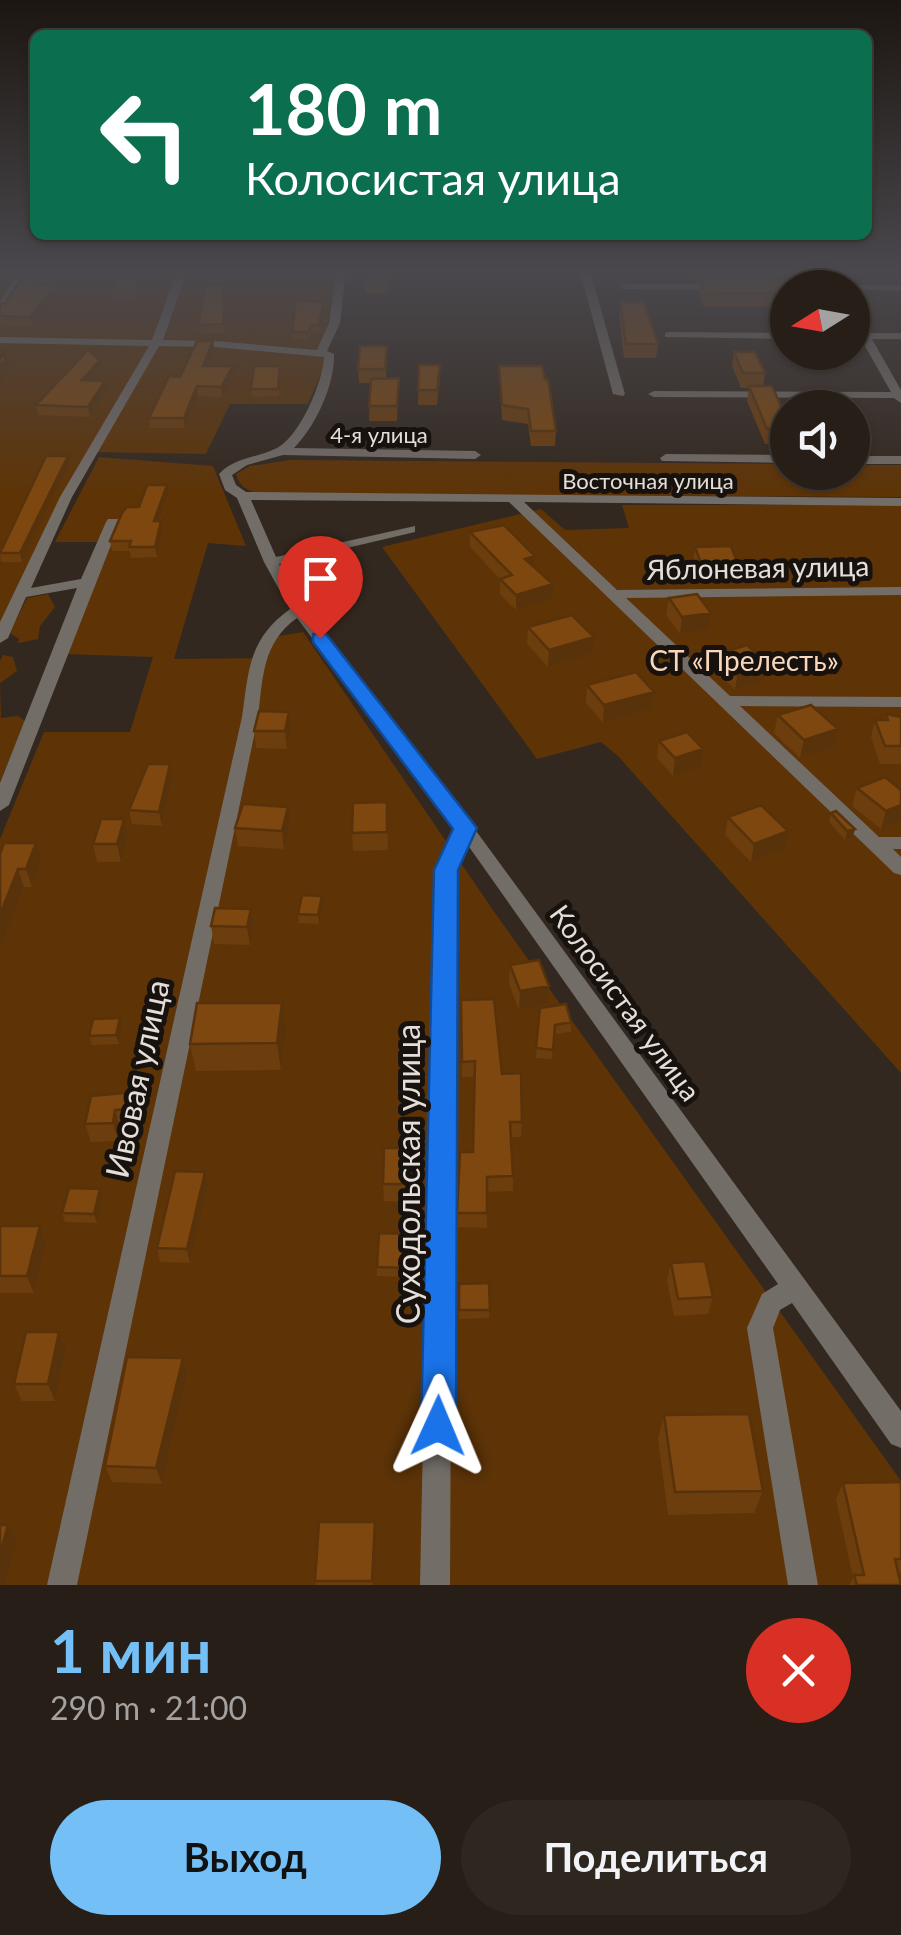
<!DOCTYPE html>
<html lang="ru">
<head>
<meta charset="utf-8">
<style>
  body { margin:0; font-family:Lato,sans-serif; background:#2e2720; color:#f1f3f6; height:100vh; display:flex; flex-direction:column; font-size:38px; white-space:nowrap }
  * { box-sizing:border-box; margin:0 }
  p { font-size:32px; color:#a4a2a1 }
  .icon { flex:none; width:55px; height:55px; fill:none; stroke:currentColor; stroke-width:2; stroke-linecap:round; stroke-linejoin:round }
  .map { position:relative; height:1585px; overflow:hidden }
  .drawer { display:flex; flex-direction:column; background:#261e17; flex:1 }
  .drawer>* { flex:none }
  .top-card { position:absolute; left:30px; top:30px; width:842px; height:210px; border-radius:15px; box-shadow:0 2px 8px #0004,0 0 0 2px #423c36; background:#0b6e4f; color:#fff; overflow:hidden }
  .needle { width:65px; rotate:259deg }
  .tools { position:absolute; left:770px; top:270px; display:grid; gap:20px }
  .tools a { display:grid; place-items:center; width:100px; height:100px; border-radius:50%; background:#261e17; box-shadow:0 2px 8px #0004,0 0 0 2px #423c36; font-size:50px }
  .pin { position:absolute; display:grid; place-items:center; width:85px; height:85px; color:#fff; margin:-102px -42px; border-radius:50% 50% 50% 0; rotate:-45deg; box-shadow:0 0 10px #0007 }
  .pin .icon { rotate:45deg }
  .me { position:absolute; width:110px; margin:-55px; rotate:1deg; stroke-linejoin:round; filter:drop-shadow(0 0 8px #0008) }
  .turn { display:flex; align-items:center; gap:35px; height:210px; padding:0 50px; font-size:45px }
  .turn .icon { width:130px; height:130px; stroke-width:2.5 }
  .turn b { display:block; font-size:70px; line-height:85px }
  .round { display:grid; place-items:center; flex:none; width:105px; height:105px; border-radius:52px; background:#2e2720 }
  .summary { display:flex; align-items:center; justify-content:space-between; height:170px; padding:0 50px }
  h1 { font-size:60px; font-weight:700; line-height:75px; color:#74c0f6 }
  .primary-button { display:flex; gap:20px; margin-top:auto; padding:20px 50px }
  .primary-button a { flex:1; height:115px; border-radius:60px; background:#74c0f6; color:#111; font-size:40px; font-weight:700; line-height:115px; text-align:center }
  .primary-button a+a { background:#2e2720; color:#f1f3f6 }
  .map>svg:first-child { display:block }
</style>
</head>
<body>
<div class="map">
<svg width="901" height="1585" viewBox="0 0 901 1585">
  <rect width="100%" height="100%" fill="#33281f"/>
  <!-- green -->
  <path fill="#5e3407" d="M0,271H336L325,342L318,354L327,359L308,404H230L206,454L87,452L0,628Z
    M99,457L213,466L246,546L208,543L174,659L268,658L273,637L303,632L495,913L901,1481V1585H0V839L44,732H130L153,657L66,654L110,542H55Z
    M290,460L787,464L788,472H852L853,465H901V497L274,494C257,493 241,493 236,474L250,466Z
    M622,505H901V1073L618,756L601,742L537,759L382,547L541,509L565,530L629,528Z
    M48,594L55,607L40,626L38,639L18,643L19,639L10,633L27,598Z
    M3,655L13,657L17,671L0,683L1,718L18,716L25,721L0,782V661Z"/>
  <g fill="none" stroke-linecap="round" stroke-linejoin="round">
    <!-- minor -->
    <path fill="#736d68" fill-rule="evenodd" d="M20,271H30L4,310L0,311V301Z
      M177,271H187L163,340L215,341L317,350L329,323L336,271H346L340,323L327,351L334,354C335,384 316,426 294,448L475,451L481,455L475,459L283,455L247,465L232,475L236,485L246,492L901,498V506L524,502L617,590L901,587V595L626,598L730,696L901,697V707L740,706L879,837H901V849H893L901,857V875L894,873L509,502L251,500L276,557L415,526V532L279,564L305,609L471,824L901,1411V1448L891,1444L792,1303L780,1310L773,1328L818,1585H788L747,1328L762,1294L778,1284L467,844L455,870L453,946L450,1585H420L433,946L437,870L456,829L297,618C262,643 263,678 258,717L77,1585H47L242,717C249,669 248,640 290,609L264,562L237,498L225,490L219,474C235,457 257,458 277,448C300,436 323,382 324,357L215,347L159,346L72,497L31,588L81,579L106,522L108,519H118L120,522L9,805L0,811V783L77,588L26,597L8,638L0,643V622L60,497L149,346L0,343V337L152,340Z
      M580,271H590L625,394L623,396L613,394Z
      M626,284H721L726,287L721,290L623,289L621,287Z
      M802,284L901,285V291L797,287Z
      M852,310L868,333H901V339H872L901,390V403L894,398L654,397L648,394L654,391L891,392L861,339L852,337L858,333L852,323Z
      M669,332L788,333V339L665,337V333Z
      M666,454L788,455V463L662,461L660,458Z
      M852,456H901V464H852Z"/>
  </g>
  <!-- wall -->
  <path fill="#6c3d0d" d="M278,271H306L305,277L278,278Z
    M367,271H390L387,294L365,293Z
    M685,271H813L812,279L788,288V307H704L699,294L700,281L693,280L688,278Z
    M149,274L137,298L113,299L112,289Z
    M45,285H56L58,293L32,326L0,325V304Z
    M224,293L225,333L200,334L198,325Z
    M620,302L658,344L656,358H624L619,316Z
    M325,309L319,332H312L309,339H293L292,332Z
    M213,341L214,351L208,366L234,375L222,397L198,396L185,428H150L149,418Z
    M734,352L765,373L763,386L788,421V444H765L747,401L749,388H741L732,366Z
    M387,360L386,379L399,378L397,421H369L370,383H359L358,369Z
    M419,365L440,380L437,405H418Z
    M280,366L279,396L252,397L251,389Z
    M499,366L545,379L556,431L555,446H531L528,424L502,420Z
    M101,369L92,380L105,381L107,390L90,417L38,415L36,405Z
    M69,464L22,562H1L0,551Z
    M168,495L160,521L163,531L157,557L131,558L130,551H112L110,541L139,507Z
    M470,532L535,556L534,567L552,600L516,610L500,594V579L470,547Z
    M695,547L737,562L735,578L699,579L693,563Z
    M669,598L711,613L708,630L680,634L666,615Z
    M528,627L592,654L548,667L527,644Z
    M718,654L764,680L735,689L715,671Z
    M587,685L654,692L651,709L603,723L586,703Z
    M289,712L291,730L287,749L256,748L254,731Z
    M886,714L901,717V764H880L871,737L875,720H884Z
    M778,715L834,747L800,758L774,733Z
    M659,741L701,767L673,776L657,758Z
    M172,778L162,826L132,824L129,810Z
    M857,788L901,790V821L881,829L852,806Z
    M387,802L388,850L353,851L352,833Z
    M831,813L855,829L852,838L845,840L829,822Z
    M728,817L784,849L751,862L725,835Z
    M124,819L128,837L121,862H97L93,844Z
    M290,825L284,849L238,846L235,828Z
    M0,854L41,861L32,887H24L0,949Z
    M323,905L319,924L299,923L298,914Z
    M251,909L254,927L250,945L214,944L211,926Z
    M510,965L549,986L548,1004L519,1010L509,984Z
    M461,1000L502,1074L522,1122L521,1137H511L513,1176V1191L487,1192V1228L457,1227V1213L473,1152L475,1077H462Z
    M540,1008L571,1022V1032L554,1034L552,1059L536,1058Z
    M122,1027L119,1044L92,1045L89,1036Z
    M286,1030L281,1070L196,1071L190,1044Z
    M91,1096L138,1110L136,1127L120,1128L118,1141L91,1142L85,1124Z
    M412,1148L411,1202L384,1201L383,1184Z
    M205,1172L208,1186L190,1263L160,1262L157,1248Z
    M100,1189L103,1198L97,1223L65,1222L62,1213Z
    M0,1226H40L46,1244L34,1293H0Z
    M408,1234L406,1277L377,1276V1267Z
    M671,1263L713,1297L708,1314L674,1316L667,1280Z
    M489,1283V1318L459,1319V1284Z
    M66,1349L55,1401H22L14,1384Z
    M187,1374L162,1484L112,1482L105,1466Z
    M664,1415L763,1491L754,1513L668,1515L658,1439Z
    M901,1482V1573H899L901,1585H849L853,1578L836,1499L843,1483Z
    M376,1537L374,1585H316L315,1581Z"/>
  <!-- shaded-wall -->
  <path fill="#58320a" d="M9,271H17L0,295V284Z
    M47,271H54L40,293L38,285Z
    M144,271H148L149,274L137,298L135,289Z
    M56,285L58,293L32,326L30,317Z
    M324,302L325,309L319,332V325Z
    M213,341L214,351L204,376L203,366Z
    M4,347L10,370L0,384V352Z
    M100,360L101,369L84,389L82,380Z
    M440,365V380L437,405V390Z
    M233,366L234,375L222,397L221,387Z
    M105,381L107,390L90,417L88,407Z
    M197,386L198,396L185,428L184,418Z
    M68,456L69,464L22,562L20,553Z
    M167,485L168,495L156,531L154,521Z
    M161,521L163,531L157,557L155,547Z
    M535,556L534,571L525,559Z
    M553,584L552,600L516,610V595Z
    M711,613L708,630L680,634L682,617Z
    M594,637L592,654L548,667L549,650Z
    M767,663L764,680L735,689L738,672Z
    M654,692L651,709L603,723L604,705Z
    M289,712L291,730L287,749L285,731Z
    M838,729L834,747L800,758L804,740Z
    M703,749L701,767L673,776L675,758Z
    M170,764L172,778L162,826L159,812Z
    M901,805V821L881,829L886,811Z
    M288,807L290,825L284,849L282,831Z
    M124,819L128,837L121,862L117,844Z
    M855,829L852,838L845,840L847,831Z
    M788,831L784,849L751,862L754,844Z
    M36,843L41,861L32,887L26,869Z
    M18,869L24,887L0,949V915Z
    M322,896L323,905L319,924L318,915Z
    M251,909L254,927L250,945L247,927Z
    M549,986L548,1004L519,1010L520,991Z
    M282,1003L286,1030L281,1070L277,1043Z
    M120,1018L122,1027L119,1044L116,1035Z
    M134,1092L138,1110L136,1127L131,1109Z
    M115,1110L120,1128L118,1141L113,1123Z
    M205,1172L208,1186L190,1263L187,1249Z
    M100,1189L103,1198L97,1223L94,1214Z
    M40,1226L46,1244L34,1293L27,1276Z
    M59,1332L66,1349L55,1401L48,1384Z
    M183,1358L187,1374L162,1484L156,1468Z
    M375,1522L376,1537L374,1585H373Z
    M8,1525L17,1540L4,1585H0V1554Z"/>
  <!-- building -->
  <path fill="#7d470f" stroke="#58320a" stroke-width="2.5" d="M0,271H9L0,284Z
    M27,271H47L38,285H56L30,317L0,316V304L5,303Z
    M119,271H144L135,289H112Z
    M367,271H388L386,283H365Z
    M820,278L826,288H788V293L706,294L700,280Z
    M205,285H223L224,324L198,325Z
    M296,301L324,302L319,325H311L309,332H292Z
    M620,302H644L658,344H626Z
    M197,341H213L203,366H233L221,387L197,386L184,418H149L169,376L180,377Z
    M360,346H387L385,369H358Z
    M88,350L100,360L82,380L105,381L88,407L36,405Z
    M734,352H755L765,373H743Z
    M0,357H7L0,367Z
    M419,365H440L437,390H418Z
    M254,366H280L278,389H251Z
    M499,366H542L545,379H548L556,431H531L528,409L502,405Z
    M399,378L397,406H369L371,379Z
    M749,386H772L788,421V429H767Z
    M46,456H68L20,553H0Z
    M147,485H167L154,521H161L155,547H129L131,541H110L122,513L127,507H139Z
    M504,525L535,556L525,559L553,584L516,595L500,579L512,575L470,532Z
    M731,546L737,562L701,563L695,547Z
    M697,594L711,613L682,617L669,598Z
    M572,615L594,637L549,650L528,627Z
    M747,645L767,663L738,672L718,654Z
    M636,672L654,692L604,705L587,685Z
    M811,705L838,729L804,740L778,715Z
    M259,711L289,712L285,731H254Z
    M886,714L901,717V746H885L875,720H888Z
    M687,732L703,749L675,758L659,741Z
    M148,764H170L159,812L129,810Z
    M885,777L901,790V805L886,811L857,788Z
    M387,802V832L352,833L353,803Z
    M243,804L288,807L282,831L235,828Z
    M761,805L788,831L754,844L728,817Z
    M836,811L855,829L847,831L831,813Z
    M101,819H124L117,844H93Z
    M4,843H36L26,869H18L0,915V854Z
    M302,895L322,896L318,915L298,914Z
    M215,908L251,909L247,927L211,926Z
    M539,960L549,986L520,991L510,965Z
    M494,999L502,1074L521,1073L522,1122H510L513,1176L487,1177V1213H457L460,1152H473L475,1061L462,1062L461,1000Z
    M197,1003H282L277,1043L190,1044Z
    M566,1004L571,1022L555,1025L553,1050L536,1048L540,1008Z
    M120,1018L116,1035L89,1036L93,1019Z
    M134,1092L131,1109L115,1110L113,1123L85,1124L91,1096Z
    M384,1148H412L411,1184H383Z
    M175,1171L205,1172L187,1249L157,1248Z
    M69,1188L100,1189L94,1214L62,1213Z
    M0,1226H40L27,1276H0Z
    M379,1233L408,1234L406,1268L377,1267Z
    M705,1261L713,1297L678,1299L671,1263Z
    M489,1283L490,1310H459V1284Z
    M26,1332H59L48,1384H14Z
    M127,1357L183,1358L156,1468L105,1466Z
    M749,1414L763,1491L675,1492L664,1415Z
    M901,1482V1559H895L901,1585H857L854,1575H864L843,1483Z
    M319,1522H375L372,1581H315Z
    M0,1525H8L0,1554Z"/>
  <!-- sky -->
  <linearGradient id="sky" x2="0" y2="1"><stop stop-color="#1c1611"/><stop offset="0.55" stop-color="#4a484d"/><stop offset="1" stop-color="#4a484d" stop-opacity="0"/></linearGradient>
  <rect width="901" height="493" fill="url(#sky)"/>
  <!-- route -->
  <path fill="#1a73e8" stroke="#114b97" stroke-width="2.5" d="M313,634H326L477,828L458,870L456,1426L451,1438L438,1444L426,1438L421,1426L434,870L453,829L313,642Z"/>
  <g text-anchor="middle" stroke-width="10" stroke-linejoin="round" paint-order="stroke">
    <!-- far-street labels -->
    <g font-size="22" fill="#e5ded8" stroke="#17120e">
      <text x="379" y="443">4-я улица</text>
      <text x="648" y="489">Восточная улица</text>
    </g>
    <!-- street labels -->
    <g font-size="28" fill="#e5ded8" stroke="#17120e">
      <text transform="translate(758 568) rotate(-1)" y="10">Яблоневая улица</text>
      <text transform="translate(625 1003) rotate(54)" y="10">Колосистая улица</text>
    </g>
    <!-- park labels -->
    <g font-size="28" fill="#f8d7bc" stroke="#17120e">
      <text x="744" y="671">СТ «Прелесть»</text>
    </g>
    <!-- near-street labels -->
    <g font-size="32" fill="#e5ded8" stroke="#17120e">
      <text transform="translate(138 1079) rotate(-78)" y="11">Ивовая улица</text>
      <text transform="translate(409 1174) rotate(-90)" y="11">Суходольская улица</text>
    </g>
  </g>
</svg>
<div class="tools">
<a><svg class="needle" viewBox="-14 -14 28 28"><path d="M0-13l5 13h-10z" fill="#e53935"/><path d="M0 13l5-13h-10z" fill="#a4a2a1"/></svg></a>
<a><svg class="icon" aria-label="sound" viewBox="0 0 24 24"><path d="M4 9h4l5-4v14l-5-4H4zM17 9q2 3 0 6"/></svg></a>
</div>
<div class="pin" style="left:320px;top:638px;background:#d93025"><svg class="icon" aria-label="arrive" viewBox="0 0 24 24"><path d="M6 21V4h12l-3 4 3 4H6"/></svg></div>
<svg class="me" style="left:438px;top:1426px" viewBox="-20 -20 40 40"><path d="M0-17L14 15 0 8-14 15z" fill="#1a73e8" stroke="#fff" stroke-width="4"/></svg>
<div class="top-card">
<div class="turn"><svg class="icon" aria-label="left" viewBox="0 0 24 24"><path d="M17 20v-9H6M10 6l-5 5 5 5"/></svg><div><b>180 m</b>Колосистая улица</div></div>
</div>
</div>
<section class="drawer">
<div class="summary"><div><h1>1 мин</h1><p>290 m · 21:00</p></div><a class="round" style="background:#d93025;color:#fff"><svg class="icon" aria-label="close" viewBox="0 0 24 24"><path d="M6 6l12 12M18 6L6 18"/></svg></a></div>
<div class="primary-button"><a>Выход</a><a>Поделиться</a></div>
</section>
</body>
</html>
